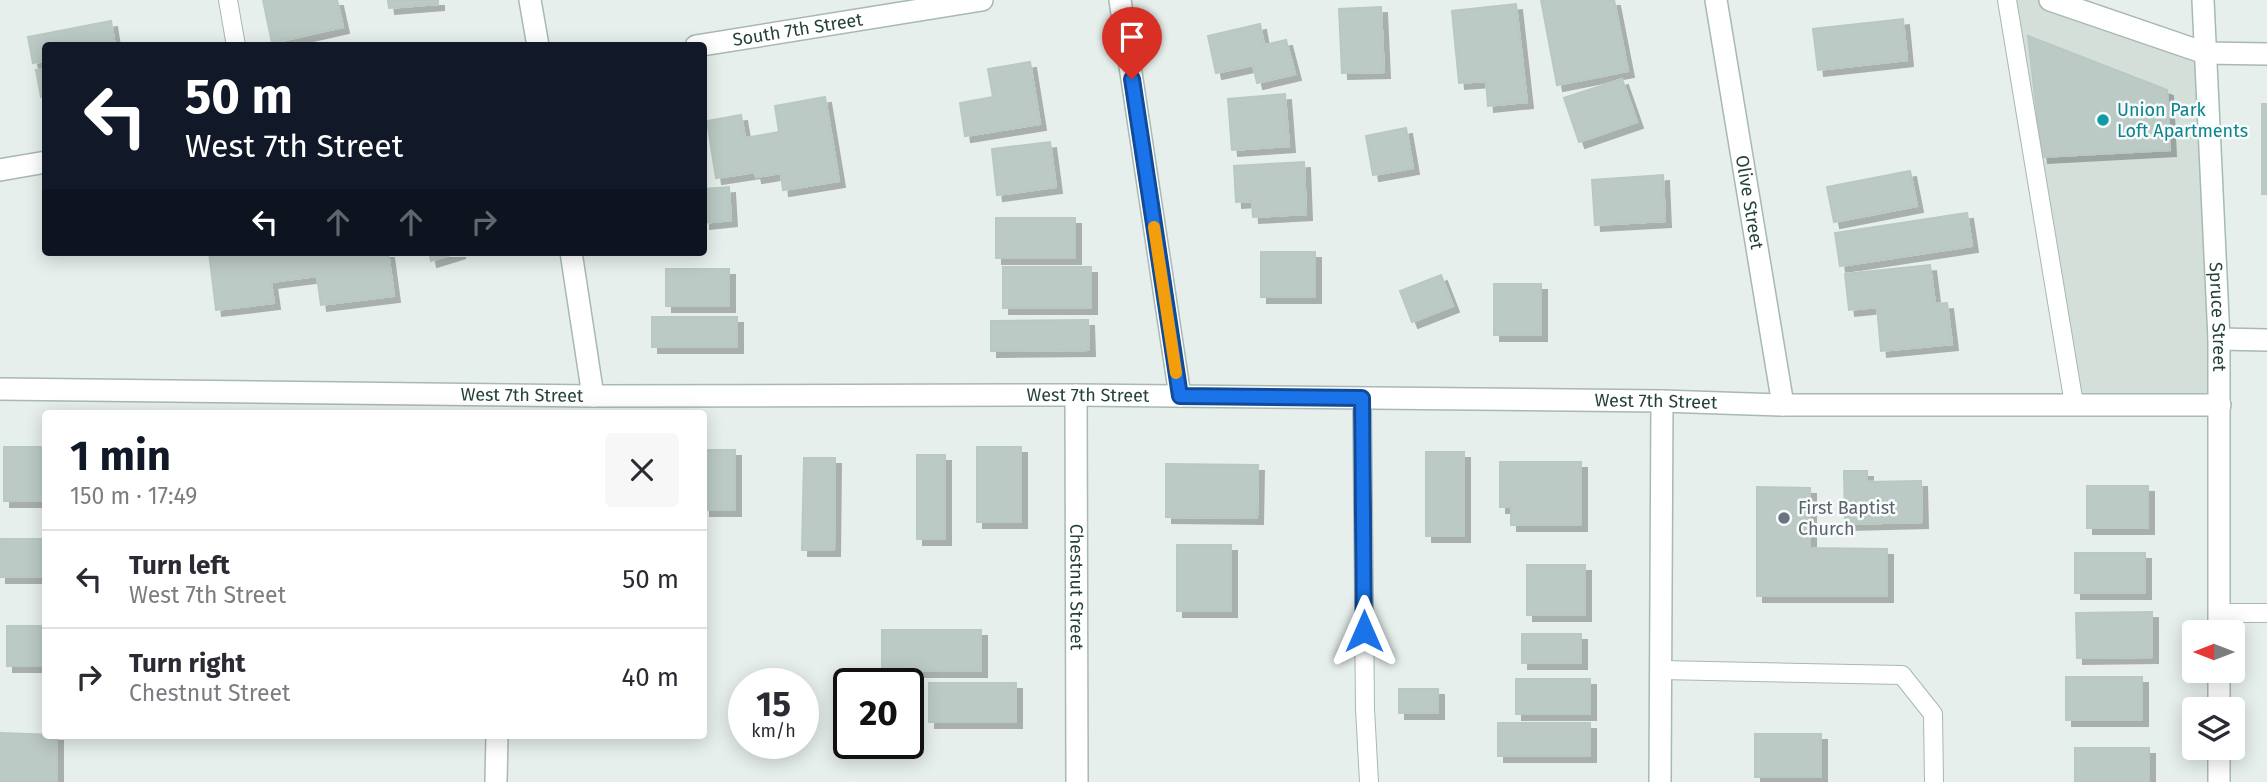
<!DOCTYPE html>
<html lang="en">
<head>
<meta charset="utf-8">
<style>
  body { margin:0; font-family:"Fira Sans",sans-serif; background:#f7f7f7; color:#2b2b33; height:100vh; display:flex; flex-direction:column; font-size:26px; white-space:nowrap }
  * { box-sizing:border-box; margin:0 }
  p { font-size:23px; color:#7c7c81 }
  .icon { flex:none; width:38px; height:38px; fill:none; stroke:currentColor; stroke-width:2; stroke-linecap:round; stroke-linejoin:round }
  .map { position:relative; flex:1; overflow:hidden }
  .drawer { position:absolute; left:42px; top:410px; width:665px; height:329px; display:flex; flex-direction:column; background:#fff; border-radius:7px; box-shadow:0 4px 18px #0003 }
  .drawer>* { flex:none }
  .hud { position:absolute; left:42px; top:42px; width:665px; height:214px; border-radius:7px; box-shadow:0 4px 18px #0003; background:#111827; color:#fff; overflow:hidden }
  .needle { width:46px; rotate:270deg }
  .tools { position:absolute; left:2182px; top:620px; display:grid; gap:14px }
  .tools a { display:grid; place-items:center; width:63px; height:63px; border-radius:7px; background:#fff; box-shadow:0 4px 18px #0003; font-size:35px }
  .speed { position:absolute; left:728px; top:668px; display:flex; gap:14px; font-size:35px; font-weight:700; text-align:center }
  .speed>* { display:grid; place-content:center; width:91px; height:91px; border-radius:50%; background:#fff; box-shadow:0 4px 18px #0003; line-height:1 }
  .speed small { font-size:18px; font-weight:400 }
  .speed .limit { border:4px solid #111; border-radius:10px; background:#fff; color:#111 }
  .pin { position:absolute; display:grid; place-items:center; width:60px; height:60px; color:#fff; margin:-72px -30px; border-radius:50% 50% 50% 0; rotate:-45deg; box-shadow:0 0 7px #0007 }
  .pin .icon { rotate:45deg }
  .me { position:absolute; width:77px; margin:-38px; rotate:0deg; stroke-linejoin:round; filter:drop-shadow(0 0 5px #0008) }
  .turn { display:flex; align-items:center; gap:24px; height:147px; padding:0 28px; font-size:32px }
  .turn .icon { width:91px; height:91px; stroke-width:2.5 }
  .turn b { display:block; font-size:49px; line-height:60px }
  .lanes { display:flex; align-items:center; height:66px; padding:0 28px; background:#0003; justify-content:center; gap:35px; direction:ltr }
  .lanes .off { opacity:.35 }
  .round { display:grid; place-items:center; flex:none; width:74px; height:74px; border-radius:7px; background:#f7f7f7 }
  .headline { display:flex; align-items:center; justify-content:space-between; height:119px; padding:0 28px }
  h1 { font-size:42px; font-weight:700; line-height:52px; color:#111827 }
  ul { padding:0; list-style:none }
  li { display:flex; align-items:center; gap:21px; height:98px; padding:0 28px; border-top:2px solid #e1e1e2 }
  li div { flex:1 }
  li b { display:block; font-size:26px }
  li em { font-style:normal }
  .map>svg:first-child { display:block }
</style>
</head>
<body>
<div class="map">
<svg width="2267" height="782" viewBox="0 0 2267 782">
  <defs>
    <filter id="shadow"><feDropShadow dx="6" dy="6" stdDeviation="0" flood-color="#0004"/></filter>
  </defs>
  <rect width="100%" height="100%" fill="#e6efeb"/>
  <!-- built -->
  <path fill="#d4dfda" d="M2007,0H2050L2205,53L2220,405L2074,404Z"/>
  <!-- building -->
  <path fill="#bbcac4" stroke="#b8c9c2" stroke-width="2" filter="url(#shadow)" d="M263,0H337L343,27L272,43Z
    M388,0H438V4L389,8Z
    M1541,0H1614L1628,71L1557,85Z
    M1516,4L1527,102L1488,106L1486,81L1459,83L1452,11Z
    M1381,7L1384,72L1342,73L1339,9Z
    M1903,19L1907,60L1818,70L1813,29Z
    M111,21L115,46H46V61L33,63L28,37Z
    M1260,24L1264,45L1286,40L1295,74L1257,83L1253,65L1216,73L1208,36Z
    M2028,36L2167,90L2170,150L2042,157Z
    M1030,62L1040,124L965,136L960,103L993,97L988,69Z
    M46,69V96L41,97L36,70Z
    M1622,79L1637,122L1579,142L1564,98Z
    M1285,94L1289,146L1232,150L1228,99Z
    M825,97L839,181L783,190L781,173L756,177L755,172L716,178L707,121L741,115L745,138L779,132L775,106Z
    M2262,104H2267V194H2262Z
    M1406,128L1413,168L1373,175L1366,136Z
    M1050,142L1056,187L997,195L992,149Z
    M1304,162L1306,214L1253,217L1252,201L1236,202L1234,166Z
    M1910,171L1917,206L1834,222L1827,187Z
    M1663,175L1665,221L1595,225L1592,180Z
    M729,187L731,220L704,223V189Z
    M1967,213L1972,246L1840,266L1835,233Z
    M996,218H1075V258H996Z
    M209,252H388L394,296L321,305L317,276L271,282L274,303L216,310Z
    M429,252H460L431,261Z
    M1261,252H1315V297H1261Z
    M1930,265L1935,304L1947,303L1952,344L1881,351L1877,307L1849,310L1845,274Z
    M1003,267H1091V308H1003Z
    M666,269H729V306H666Z
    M1441,275L1453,306L1412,322L1400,291Z
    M1494,284H1541V335H1494Z
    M652,317H737V347H652Z
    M1088,320L1089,350L991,351V321Z
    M4,447H43V501H4Z
    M977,447H1021V522H977Z
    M704,450H735V510H704Z
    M1426,452H1464V536H1426Z
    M917,455H945V539H917Z
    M804,458H835L834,550H802Z
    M1500,462H1581V525H1511V507H1500Z
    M1166,464L1258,465L1257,518L1166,517Z
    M1844,471H1867V482L1921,481L1922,522L1845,524Z
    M2087,486H2148V528H2087Z
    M1757,487L1810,488V548L1887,549V596H1757Z
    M0,539H46V577H0Z
    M1177,545H1231V611H1177Z
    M2075,553H2145V593H2075Z
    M1527,565H1585V615H1527Z
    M2152,612V657L2077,658L2076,613Z
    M7,626H46V666H7Z
    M882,630H981V671H882Z
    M1522,634H1581V663H1522Z
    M2066,677H2142V720H2066Z
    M1516,679H1590V714H1516Z
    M929,683H1016V722H929Z
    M1399,689H1438V713H1399Z
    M1498,723H1590V756H1498Z
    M0,733L57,735V782H0Z
    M1755,734H1821V777H1755Z
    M2075,748H2149V782H2075Z"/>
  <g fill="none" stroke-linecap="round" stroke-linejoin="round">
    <defs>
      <path id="service" d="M228,0L236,46
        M2007,0L2074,404
        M1362,398L1365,709L1369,782
        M2219,613H2267
        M1661,670L1902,675L1933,714L1934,782"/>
      <g id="minor">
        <path d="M530,0L538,46"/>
        <path d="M1120,0L1180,396"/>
        <path id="s1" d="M1716,0L1783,405"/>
        <path d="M2205,53L2267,54"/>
        <path d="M571,252L593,396"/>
        <path d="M2219,339L2267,340"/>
        <path id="s2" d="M0,389L593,396L1076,395L1662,401L1783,405H2220"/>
        <path id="s3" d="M1076,395L1077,782"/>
        <path d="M496,782L497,735"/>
        <path d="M1660,782L1662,401"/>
      </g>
      <g id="tertiary">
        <path d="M2050,0L2205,53"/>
        <path id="s4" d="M696,46L982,0"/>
        <path d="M0,170L46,162"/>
      </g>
      <g id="secondary">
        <path id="s5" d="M2203,0L2219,339V632"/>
        <path d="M2219,709V670"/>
        <path d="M2219,782V747"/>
      </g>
    </defs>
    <!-- service casing -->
    <use href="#service" stroke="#a8b8b2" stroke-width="20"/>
    <!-- minor casing -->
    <use href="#minor" stroke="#a8b8b2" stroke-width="24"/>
    <!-- tertiary casing -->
    <use href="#tertiary" stroke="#a8b8b2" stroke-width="24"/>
    <!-- secondary casing -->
    <use href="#secondary" stroke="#a4bbb3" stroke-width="24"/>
    <!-- service -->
    <use href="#service" stroke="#fff" stroke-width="18"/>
    <!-- minor -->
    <use href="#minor" stroke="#fff" stroke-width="21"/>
    <!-- tertiary -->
    <use href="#tertiary" stroke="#fff" stroke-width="21"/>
    <!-- secondary -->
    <use href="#secondary" stroke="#fff" stroke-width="21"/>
  </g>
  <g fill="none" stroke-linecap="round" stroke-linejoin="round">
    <defs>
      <path id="route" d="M1132,79L1180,396L1362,398L1364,631"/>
    </defs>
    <!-- route casing -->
    <use href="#route" stroke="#114b97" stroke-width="18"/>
    <!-- route -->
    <use href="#route" stroke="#1a73e8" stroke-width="12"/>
    <!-- slow -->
    <path stroke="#f59e0b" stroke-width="12" d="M1154,227L1176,373"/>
  </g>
  <!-- markers -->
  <circle fill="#0f9aa8" stroke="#f7fbf9" stroke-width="2.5" cx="2103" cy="120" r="7"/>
  <circle fill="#6b7280" stroke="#f7fbf9" stroke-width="2.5" cx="1784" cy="518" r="7"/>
  <g text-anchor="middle" stroke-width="5" stroke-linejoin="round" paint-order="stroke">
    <!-- street labels -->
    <g font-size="18" fill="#24423a" stroke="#f7fbf9">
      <text dy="6" stroke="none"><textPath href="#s4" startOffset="103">South 7th Street</textPath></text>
      <text dy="6" stroke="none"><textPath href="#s1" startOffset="205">Olive Street</textPath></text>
      <text dy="6" stroke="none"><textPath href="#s5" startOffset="317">Spruce Street</textPath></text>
      <text dy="6" stroke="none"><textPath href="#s2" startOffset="522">West 7th Street</textPath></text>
      <text dy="6" stroke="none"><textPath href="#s2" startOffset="1088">West 7th Street</textPath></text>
      <text dy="6" stroke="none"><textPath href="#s2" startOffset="1656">West 7th Street</textPath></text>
      <text dy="6" stroke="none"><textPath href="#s3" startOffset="192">Chestnut Street</textPath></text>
    </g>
    <!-- culture labels -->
    <g font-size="18" fill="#0d838f" stroke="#f7fbf9" text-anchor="start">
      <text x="2117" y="116">Union Park<tspan x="2117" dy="21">Loft Apartments</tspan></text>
    </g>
    <!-- worship labels -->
    <g font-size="18" fill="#5b616d" stroke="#f7fbf9" text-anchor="start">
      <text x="1798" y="514">First Baptist<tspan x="1798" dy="21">Church</tspan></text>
    </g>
  </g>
</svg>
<div class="tools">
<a><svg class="needle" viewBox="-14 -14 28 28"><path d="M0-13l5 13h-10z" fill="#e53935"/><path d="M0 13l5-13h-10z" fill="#7c7c81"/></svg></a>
<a><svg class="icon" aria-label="layers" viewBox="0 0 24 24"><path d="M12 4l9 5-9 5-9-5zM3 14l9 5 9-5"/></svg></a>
</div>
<div class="speed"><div>15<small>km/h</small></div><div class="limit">20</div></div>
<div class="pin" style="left:1132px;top:79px;background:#d93025"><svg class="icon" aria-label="arrive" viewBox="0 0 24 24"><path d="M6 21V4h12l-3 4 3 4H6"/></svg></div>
<svg class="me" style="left:1364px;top:631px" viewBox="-20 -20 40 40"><path d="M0-17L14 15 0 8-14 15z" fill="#1a73e8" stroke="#fff" stroke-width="4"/></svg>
<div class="hud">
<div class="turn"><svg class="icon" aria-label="left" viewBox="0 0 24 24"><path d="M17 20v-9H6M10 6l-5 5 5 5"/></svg><div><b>50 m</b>West 7th Street</div></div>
<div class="lanes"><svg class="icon" aria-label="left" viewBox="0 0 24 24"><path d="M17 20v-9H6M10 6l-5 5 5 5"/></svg><svg class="icon off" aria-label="ahead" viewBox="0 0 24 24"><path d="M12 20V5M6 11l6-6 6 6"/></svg><svg class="icon off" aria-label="ahead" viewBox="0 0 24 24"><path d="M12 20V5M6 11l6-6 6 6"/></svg><svg class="icon off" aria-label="right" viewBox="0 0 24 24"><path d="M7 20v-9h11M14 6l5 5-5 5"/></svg></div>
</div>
<section class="drawer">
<div class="headline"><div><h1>1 min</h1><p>150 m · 17:49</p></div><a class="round"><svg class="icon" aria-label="close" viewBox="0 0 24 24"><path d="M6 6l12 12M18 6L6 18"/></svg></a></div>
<ul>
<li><svg class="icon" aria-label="left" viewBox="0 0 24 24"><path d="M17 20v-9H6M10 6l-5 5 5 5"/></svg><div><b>Turn left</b><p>West 7th Street</p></div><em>50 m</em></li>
<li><svg class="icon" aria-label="right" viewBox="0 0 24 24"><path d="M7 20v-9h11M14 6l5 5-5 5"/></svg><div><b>Turn right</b><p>Chestnut Street</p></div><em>40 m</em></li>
</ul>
</section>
</div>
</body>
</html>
